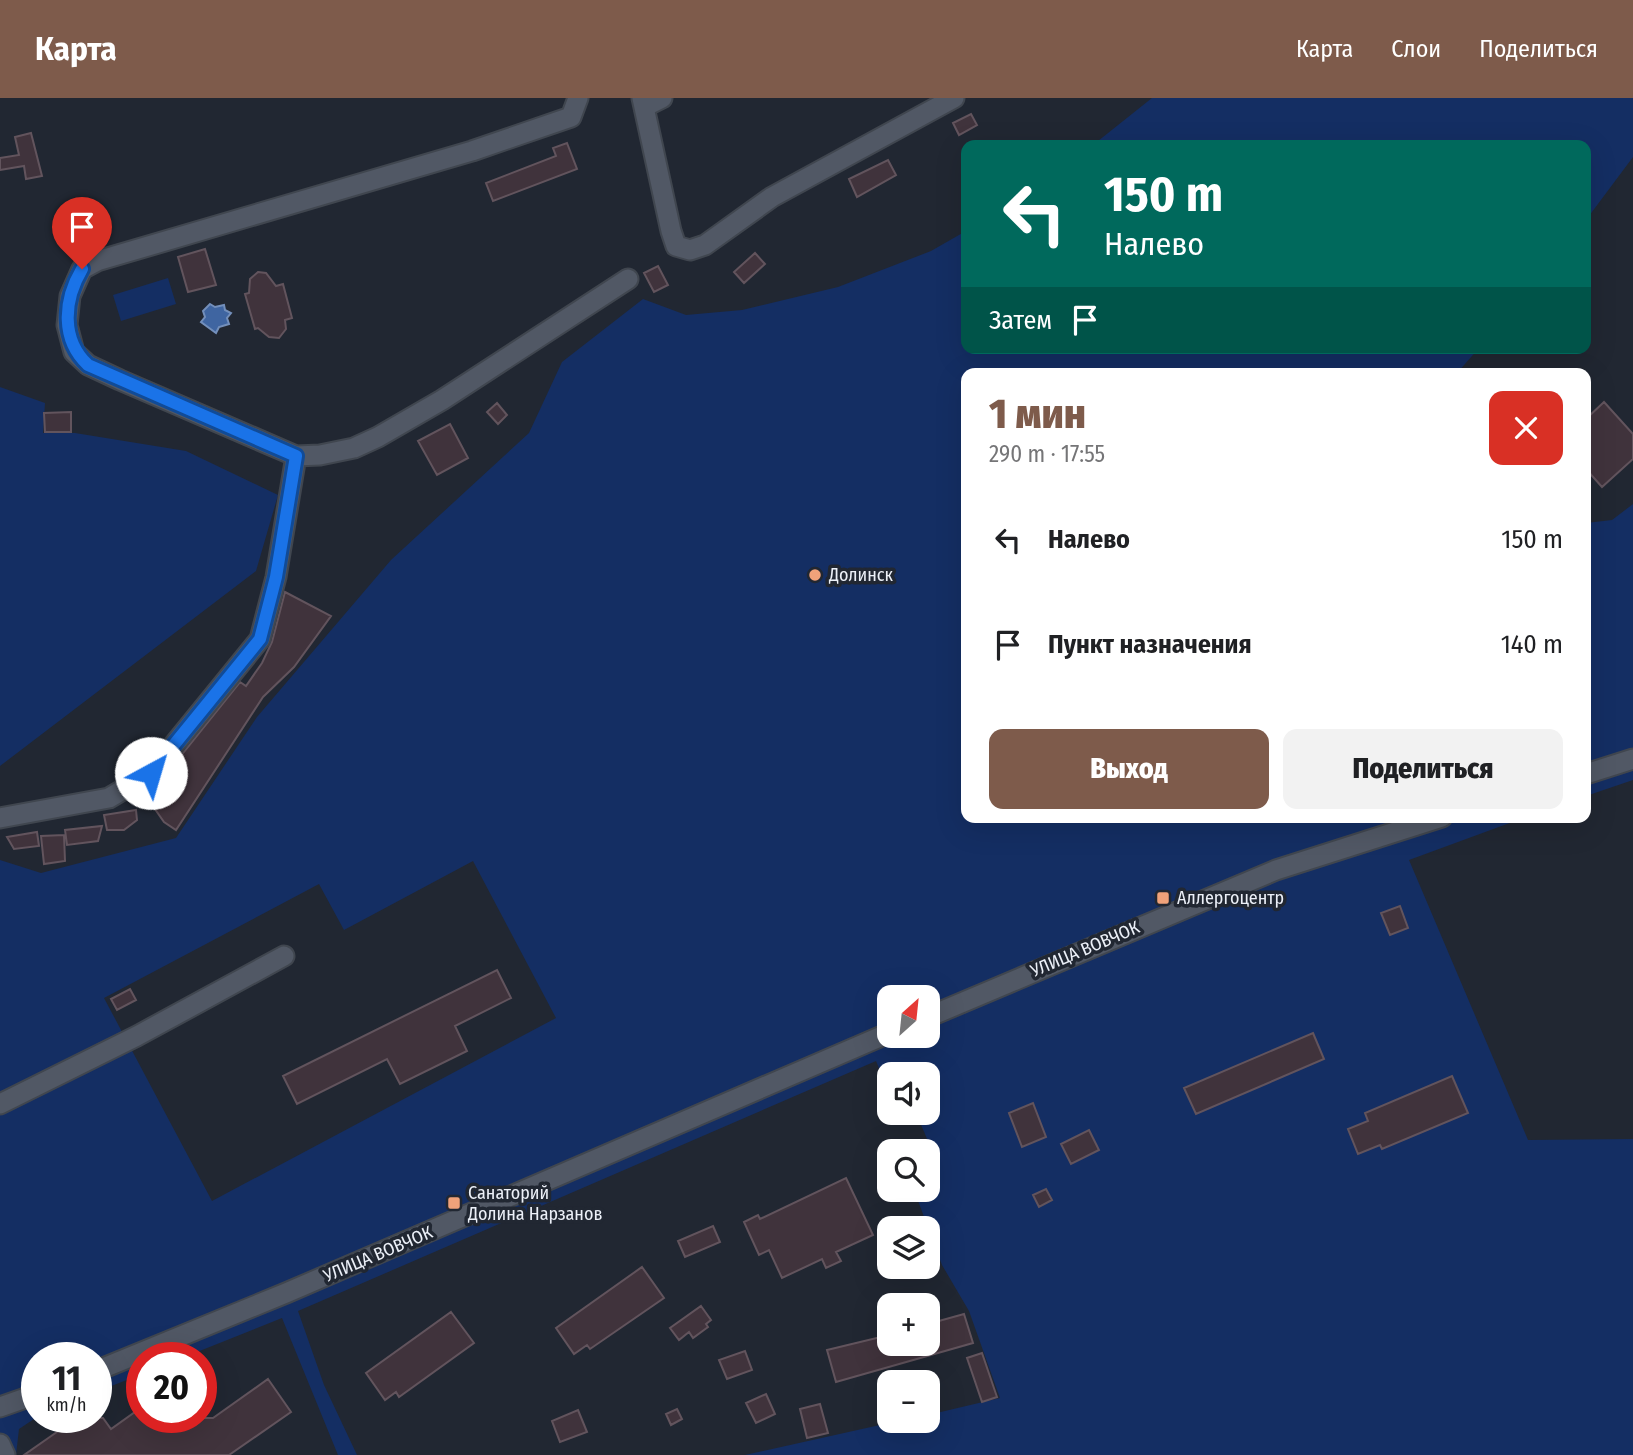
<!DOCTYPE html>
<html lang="ru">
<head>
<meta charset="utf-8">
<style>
  body { margin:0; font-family:"Fira Sans Condensed",sans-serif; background:#f2f2f2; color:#202124; height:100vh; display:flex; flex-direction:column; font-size:26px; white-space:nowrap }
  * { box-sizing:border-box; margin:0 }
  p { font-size:23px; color:#757577 }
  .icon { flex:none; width:38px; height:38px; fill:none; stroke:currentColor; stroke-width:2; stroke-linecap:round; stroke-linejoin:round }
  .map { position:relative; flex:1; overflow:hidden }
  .details { position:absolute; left:961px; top:270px; width:630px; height:455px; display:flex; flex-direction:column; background:#fff; border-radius:14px; box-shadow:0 7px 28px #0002 }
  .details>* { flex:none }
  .top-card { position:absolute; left:961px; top:42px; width:630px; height:214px; border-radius:14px; box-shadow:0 7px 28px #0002; background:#00695c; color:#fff; overflow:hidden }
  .needle { width:46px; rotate:27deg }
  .fabs { position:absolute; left:877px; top:887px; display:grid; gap:14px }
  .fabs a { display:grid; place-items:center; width:63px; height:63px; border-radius:14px; background:#fff; box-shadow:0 7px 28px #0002; font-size:35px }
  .speed { position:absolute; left:21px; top:1244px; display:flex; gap:14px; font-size:35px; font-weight:700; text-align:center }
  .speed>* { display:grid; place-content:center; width:91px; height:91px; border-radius:50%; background:#fff; box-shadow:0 7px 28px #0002; line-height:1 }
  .speed small { font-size:18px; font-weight:400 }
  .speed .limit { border:10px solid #d22; background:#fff; color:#111 }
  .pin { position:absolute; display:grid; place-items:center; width:60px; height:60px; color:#fff; margin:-72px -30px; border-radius:50% 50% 50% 0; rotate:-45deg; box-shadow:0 0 7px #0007 }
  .pin .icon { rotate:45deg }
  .me { position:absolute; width:77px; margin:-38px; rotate:39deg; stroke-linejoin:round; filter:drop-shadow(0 0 5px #0008) }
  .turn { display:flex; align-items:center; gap:24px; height:147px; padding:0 28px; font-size:32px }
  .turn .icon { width:91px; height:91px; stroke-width:2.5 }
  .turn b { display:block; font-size:49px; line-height:60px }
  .then { display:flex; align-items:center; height:66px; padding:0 28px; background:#0003; gap:14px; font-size:26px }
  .round { display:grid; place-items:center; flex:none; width:74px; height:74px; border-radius:14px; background:#f2f2f2 }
  .head { display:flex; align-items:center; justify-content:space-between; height:119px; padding:0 28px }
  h1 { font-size:42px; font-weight:800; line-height:52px; color:#7e5b4b }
  .primary-button { display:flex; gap:14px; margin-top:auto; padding:14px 28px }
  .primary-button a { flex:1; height:80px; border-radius:14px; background:#7e5b4b; color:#fff; font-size:28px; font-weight:800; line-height:80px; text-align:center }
  .primary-button a+a { background:#f2f2f2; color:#202124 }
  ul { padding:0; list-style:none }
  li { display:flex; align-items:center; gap:21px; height:105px; padding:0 28px }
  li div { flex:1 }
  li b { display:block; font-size:26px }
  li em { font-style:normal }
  header { display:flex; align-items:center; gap:42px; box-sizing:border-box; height:98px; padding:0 35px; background:#7e5b4b; color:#fff }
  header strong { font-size:33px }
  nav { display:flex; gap:38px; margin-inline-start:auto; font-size:24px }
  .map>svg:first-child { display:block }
</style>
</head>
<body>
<header>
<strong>Карта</strong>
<nav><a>Карта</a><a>Слои</a><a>Поделиться</a></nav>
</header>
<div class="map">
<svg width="1633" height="1357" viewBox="0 0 1633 1357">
  <rect width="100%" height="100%" fill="#212732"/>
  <!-- green -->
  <path fill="#142e63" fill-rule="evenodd" d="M1152,0H1633V59L1586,122V47H1093Z
    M966,133V250H1479L1457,275H966V719H1526L1409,762L1528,1042L1633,1041V1357H745L898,1323H928V1317L1000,1300L969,1213L942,1167L914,1092H928V1070L937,1064L916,1015H928V976H889L887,990L876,963L298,1213L324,1287L357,1357H338L282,1220L182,1260H142V1276L96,1294V1260H37V1319L19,1331L16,1357H0V762L41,775L176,740L257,619L391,462L529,335L562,264L643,201L686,217L742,212L838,189L931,153ZM473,763L556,920L212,1103L104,900L319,786L344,832ZM889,900H928V938H889Z
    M168,180L176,206L121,223L113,197Z
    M0,289L45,305L43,335H75L186,353L278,397L256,473L0,668Z
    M1633,406V682L1586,698V425L1612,422Z"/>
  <!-- water -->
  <path fill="#3f65a1" stroke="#738fbb" stroke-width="2" d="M210,206L215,209L224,207L225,212L231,215L227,220L229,226L219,229L216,235L201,224L205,219L203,213Z"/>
  <!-- building -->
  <path fill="#40333c" stroke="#62545d" stroke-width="2" d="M971,16L977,27L959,37L953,25Z
    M31,35L42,78L26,81L24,68L0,72V60L19,57L15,39Z
    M567,45L577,71L493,103L486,85L556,58L553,50Z
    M888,62L896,77L857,99L849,81Z
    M205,151L216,187L188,194L178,159Z
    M755,155L765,166L744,185L734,174Z
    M658,168L668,187L654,194L644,175Z
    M258,174L266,175L276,188L283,186L292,220L285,222L286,231L279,240L269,239L258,230L255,231L245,196L249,195L250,181Z
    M1604,304L1633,336V361L1602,389L1586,371V321Z
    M497,305L507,317L498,326L487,314Z
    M71,314V334H45L44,315Z
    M450,326L468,360L437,377L418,343Z
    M285,494L331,518L294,569L263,599L176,732L164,724L150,704L179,660L240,584L246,588L262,565L272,544Z
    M136,712L137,722L124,732H107L104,717Z
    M102,728L98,743L67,747L65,732Z
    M37,734L39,748L14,751L7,739Z
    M64,737L65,763L44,766L41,738Z
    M1400,808L1408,830L1390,837L1381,815Z
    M497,872L511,900L455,928L467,953L400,986L387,961L297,1006L283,978Z
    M130,891L136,902L117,912L111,901Z
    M1313,935L1324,961L1196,1016L1184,990Z
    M1452,978L1468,1015L1382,1051L1380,1047L1358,1056L1348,1031L1368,1023L1365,1015Z
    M1033,1005L1046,1039L1022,1049L1009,1015Z
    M1089,1032L1099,1052L1071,1066L1061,1046Z
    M846,1080L873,1137L836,1154L841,1163L826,1170L822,1161L782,1180L769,1152L759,1157L744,1124L758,1117L760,1121Z
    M1046,1091L1052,1102L1039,1109L1033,1097Z
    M713,1128L720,1144L685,1159L678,1143Z
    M642,1169L664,1200L590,1251L587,1247L574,1256L556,1230Z
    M701,1208L711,1222L706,1226L708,1229L693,1240L689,1234L679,1242L670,1230Z
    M451,1214L474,1245L399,1299L396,1294L385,1302L366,1275Z
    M964,1216L973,1245L836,1284L827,1252L889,1237V1246H928V1226Z
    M745,1253L752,1272L727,1281L719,1262Z
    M982,1255L997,1299L982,1304L967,1260Z
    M268,1281L291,1314L229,1357H24L77,1320H103L111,1331L142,1309V1320H213Z
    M766,1296L775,1316L756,1325L746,1305Z
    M820,1306L828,1335L807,1340L800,1311Z
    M677,1311L682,1321L671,1327L666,1316Z
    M578,1312L587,1334L560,1344L552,1323Z"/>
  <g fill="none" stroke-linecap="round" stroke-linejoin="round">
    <defs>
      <path id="minor" d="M578,0L571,19L472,53L97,163L82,171L70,198L67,227L74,254L88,267L120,282L296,358L320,357L354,350L378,339L442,302L628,181
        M642,0L671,133L676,148L690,152L705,147L772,99L954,0
        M644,9L662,0
        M1586,676L1633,661
        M0,720L109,700L151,675L260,541L276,479L296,358
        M928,919L1276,772L1442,719
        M0,1006L137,938L284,858
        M96,1273L286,1195L889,935
        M0,1309L37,1296
        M0,1346L5,1357"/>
    </defs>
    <!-- minor casing -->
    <use href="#minor" stroke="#40464f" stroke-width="23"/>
    <!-- minor -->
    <use href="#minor" stroke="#515865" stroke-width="19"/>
  </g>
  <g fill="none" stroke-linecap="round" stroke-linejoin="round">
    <defs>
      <path id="route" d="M82,171C63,203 61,242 88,267L296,358L276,479L260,541L151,675"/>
    </defs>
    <!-- route casing -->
    <use href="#route" stroke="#114b97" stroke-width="18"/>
    <!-- route -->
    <use href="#route" stroke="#1a73e8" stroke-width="12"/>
  </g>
  <!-- markers -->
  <g fill="#f0a27a" stroke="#212732" stroke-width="2.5">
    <circle cx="815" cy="477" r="7"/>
    <rect x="1156" y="793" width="14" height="14" rx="3.5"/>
    <rect x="447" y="1098" width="14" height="14" rx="3.5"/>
  </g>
  <g text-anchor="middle" stroke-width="7" stroke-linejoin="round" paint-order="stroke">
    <!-- poi labels -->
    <g font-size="18" fill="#ecf0f8" stroke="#212732" text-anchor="start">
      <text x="829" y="483">Долинск</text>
      <text x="1177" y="806">Аллергоцентр</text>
      <text x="468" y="1101">Санаторий<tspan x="468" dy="21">Долина Нарзанов</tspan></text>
    </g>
    <!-- street labels -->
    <g font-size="18" fill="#ecf0f8" stroke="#212732">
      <text transform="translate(1085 851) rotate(-23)" y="6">УЛИЦА ВОВЧОК</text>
      <text transform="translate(378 1156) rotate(-23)" y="6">УЛИЦА ВОВЧОК</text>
    </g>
  </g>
</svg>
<div class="fabs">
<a><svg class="needle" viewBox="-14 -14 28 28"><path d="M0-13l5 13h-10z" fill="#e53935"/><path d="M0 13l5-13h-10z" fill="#757577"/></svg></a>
<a><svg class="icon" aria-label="sound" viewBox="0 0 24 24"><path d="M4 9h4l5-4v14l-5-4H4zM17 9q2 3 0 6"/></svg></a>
<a><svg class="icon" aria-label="search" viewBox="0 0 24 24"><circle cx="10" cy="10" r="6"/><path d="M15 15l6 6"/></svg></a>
<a><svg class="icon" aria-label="layers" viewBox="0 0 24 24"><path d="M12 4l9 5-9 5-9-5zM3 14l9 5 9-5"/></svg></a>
<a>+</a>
<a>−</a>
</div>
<div class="speed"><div>11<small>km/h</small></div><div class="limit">20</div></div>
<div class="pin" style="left:82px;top:171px;background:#d93025"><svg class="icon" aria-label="arrive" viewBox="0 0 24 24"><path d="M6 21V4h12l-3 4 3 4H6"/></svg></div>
<svg class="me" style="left:151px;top:675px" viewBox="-20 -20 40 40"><circle r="19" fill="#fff"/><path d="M0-13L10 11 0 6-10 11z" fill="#1a73e8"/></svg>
<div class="top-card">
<div class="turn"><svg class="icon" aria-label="left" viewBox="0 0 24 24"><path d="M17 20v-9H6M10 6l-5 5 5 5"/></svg><div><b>150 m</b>Налево</div></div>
<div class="then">Затем<svg class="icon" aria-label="arrive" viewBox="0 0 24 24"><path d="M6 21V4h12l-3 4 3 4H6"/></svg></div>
</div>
<section class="details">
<div class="head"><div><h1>1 мин</h1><p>290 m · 17:55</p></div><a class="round" style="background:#d93025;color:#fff"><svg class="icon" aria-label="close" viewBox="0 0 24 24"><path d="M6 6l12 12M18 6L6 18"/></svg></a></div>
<ul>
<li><svg class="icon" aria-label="left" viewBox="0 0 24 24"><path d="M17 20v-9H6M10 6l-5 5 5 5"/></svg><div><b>Налево</b></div><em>150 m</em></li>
<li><svg class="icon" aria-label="arrive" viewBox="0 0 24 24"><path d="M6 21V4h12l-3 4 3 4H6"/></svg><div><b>Пункт назначения</b></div><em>140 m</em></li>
</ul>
<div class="primary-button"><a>Выход</a><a>Поделиться</a></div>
</section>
</div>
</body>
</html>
